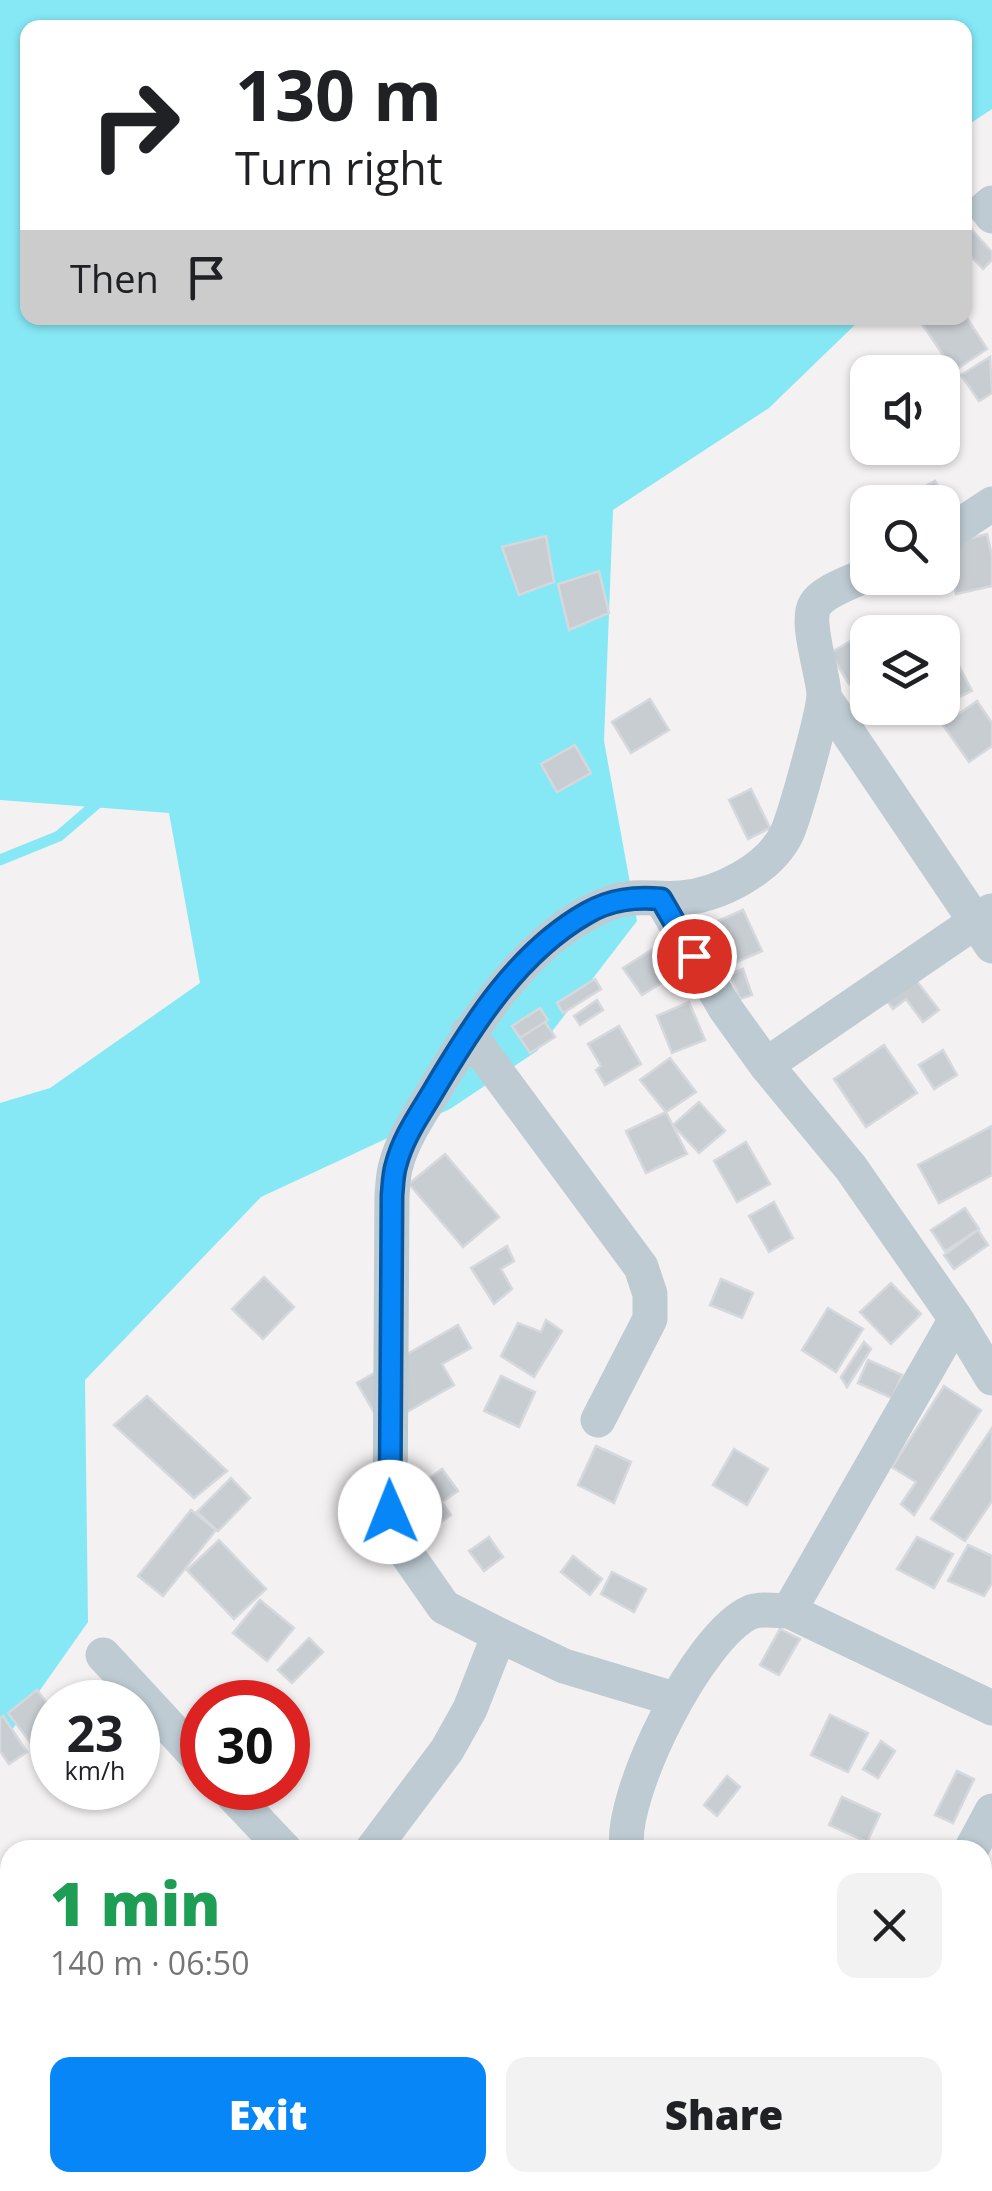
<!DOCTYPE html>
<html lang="en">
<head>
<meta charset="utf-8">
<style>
  body { margin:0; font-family:"Open Sans",sans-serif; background:#f2f2f2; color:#202124; height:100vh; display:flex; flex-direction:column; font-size:38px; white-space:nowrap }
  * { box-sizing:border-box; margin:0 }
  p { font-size:32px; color:#757577 }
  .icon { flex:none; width:55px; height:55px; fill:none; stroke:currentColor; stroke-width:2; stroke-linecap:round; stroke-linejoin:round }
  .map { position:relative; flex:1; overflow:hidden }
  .details { position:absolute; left:0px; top:1840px; width:992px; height:352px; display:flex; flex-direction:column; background:#fff; border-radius:30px 30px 0 0; box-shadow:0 2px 8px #0004 }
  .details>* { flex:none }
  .guide { position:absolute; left:20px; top:20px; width:952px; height:305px; border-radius:20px; box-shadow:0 2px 8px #0004; background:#fff; color:#202124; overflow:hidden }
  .tools { position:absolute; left:850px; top:355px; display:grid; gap:20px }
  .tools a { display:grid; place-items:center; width:110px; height:110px; border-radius:20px; background:#fff; box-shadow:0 2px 8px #0004; font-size:50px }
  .speed { position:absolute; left:30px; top:1680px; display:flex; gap:20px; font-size:50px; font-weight:700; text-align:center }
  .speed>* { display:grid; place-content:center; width:130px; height:130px; border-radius:50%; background:#fff; box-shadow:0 2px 8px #0004; line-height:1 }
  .speed small { font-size:25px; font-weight:400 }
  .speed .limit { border:15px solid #d22; background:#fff; color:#111 }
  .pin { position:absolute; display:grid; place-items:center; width:85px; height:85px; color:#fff; margin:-42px; border:5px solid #fff; border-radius:50%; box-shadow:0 2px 10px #0007 }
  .me { position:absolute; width:110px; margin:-55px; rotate:359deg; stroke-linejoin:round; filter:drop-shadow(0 0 8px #0008) }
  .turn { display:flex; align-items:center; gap:35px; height:210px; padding:0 50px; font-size:45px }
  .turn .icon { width:130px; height:130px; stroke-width:2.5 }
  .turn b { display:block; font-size:70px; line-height:85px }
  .then { display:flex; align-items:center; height:95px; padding:0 50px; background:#0003; gap:20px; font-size:38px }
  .round { display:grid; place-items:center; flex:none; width:105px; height:105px; border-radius:20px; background:#f2f2f2 }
  .summary { display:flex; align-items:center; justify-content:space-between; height:170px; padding:0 50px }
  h1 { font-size:60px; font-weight:800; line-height:75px; color:#1e9e55 }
  .primary-button { display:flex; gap:20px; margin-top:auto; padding:20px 50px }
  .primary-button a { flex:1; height:115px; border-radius:20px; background:#0786f8; color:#fff; font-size:40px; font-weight:800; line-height:115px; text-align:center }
  .primary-button a+a { background:#f2f2f2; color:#202124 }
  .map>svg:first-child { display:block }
</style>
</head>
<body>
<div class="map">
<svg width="992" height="2191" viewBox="0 0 992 2191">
  <rect width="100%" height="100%" fill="#f4f1f2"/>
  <!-- water -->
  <path fill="#86e8f5" d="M0,0H992V109L965,127V28H28V318H862L769,408L613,510L604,741L637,921L537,1051L450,1109L261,1197L85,1380L88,1622L0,1747V1103L50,1088L200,983L169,813L0,800Z"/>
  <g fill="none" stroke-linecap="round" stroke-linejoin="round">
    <!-- stream -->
    <path stroke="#86e8f5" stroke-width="11" d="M0,860L59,836L102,799"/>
  </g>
  <!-- building -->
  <path fill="#c8cdd2" stroke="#d5d8dd" stroke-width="2.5" d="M972,230L992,252V260L983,269L965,250V237Z
    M965,315L987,349L954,371L918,318Z
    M990,357L992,393L979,401L961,375Z
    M935,481L953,511L942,517V502H928L920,489Z
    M987,534L992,556V586L956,594L944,545Z
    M546,536L554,582L519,595L502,547Z
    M599,571L609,613L569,630L558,584Z
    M870,630L868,673L849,684L830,653Z
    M955,658L972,691L942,705V664Z
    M650,699L669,730L631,753L612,722Z
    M977,701L992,723V746L969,762L943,725Z
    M575,745L591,773L557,792L541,764Z
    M751,789L770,828L748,839L729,800Z
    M743,910L762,951L725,967L707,926Z
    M659,945L677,973L642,995L623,968Z
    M743,969L752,995L740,999L730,974Z
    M912,975L939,1010L923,1022L906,999L893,1009L883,996Z
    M595,979L601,989L563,1013L557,1003Z
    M597,1000L603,1010L580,1025L574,1016Z
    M689,1002L705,1040L672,1053L657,1016Z
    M540,1008L548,1020L520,1038L512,1026Z
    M545,1022L555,1037L530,1053L520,1038Z
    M619,1026L641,1064L605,1085L596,1070L601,1066L588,1044Z
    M884,1045L917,1093L866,1127L834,1079Z
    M943,1050L957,1075L934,1089L919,1065Z
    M670,1058L696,1092L666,1112L640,1080Z
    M699,1102L725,1131L699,1153L673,1125Z
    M666,1112L687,1154L646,1173L626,1131Z
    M992,1126V1175L939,1203L918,1165Z
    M746,1142L770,1184L737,1202L714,1161Z
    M445,1154L499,1217L463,1247L409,1184Z
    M774,1202L793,1238L769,1252L749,1216Z
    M965,1208L979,1229L945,1251L931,1230Z
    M978,1230L988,1245L954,1269L944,1255Z
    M507,1246L514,1261L501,1269L512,1289L494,1304L471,1268Z
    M264,1277L294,1307L263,1339L232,1309Z
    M721,1279L753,1293L742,1318L710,1305Z
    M891,1283L921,1314L891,1344L860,1312Z
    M828,1308L863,1329L836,1372L802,1350Z
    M546,1320L562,1331L534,1377L501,1356L518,1323L541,1332Z
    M458,1325L471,1348L442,1364L454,1385L382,1426L357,1383Z
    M864,1342L871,1349L847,1387L841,1377Z
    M868,1360L902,1375L892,1398L858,1383Z
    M501,1376L535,1392L519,1427L484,1411Z
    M944,1386L981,1410L914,1515L901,1504L916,1482L892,1467Z
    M147,1396L227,1471L194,1498L114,1425Z
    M992,1428V1501L965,1541L931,1519Z
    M596,1446L631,1462L614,1503L578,1485Z
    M734,1449L768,1469L747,1505L713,1485Z
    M442,1469L458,1491L442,1502L451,1515L432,1528L408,1494Z
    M231,1478L250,1498L218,1531L197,1512Z
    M191,1510L216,1530L163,1596L138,1576Z
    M489,1537L503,1557L484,1571L469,1551Z
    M917,1537L953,1554L934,1588L897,1569Z
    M219,1540L266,1589L234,1619L187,1570Z
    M968,1545L992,1556V1583L984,1596L948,1581Z
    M573,1556L602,1579L590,1595L561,1572Z
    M612,1572L646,1589L634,1612L601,1594Z
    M260,1600L294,1628L267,1661L233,1633Z
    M780,1629L800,1639L779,1675L760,1665Z
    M309,1638L323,1652L292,1683L278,1670Z
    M37,1690L52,1710V1724L30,1742L8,1713Z
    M830,1715L868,1733L848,1772L811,1755Z
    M3,1716L27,1752L9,1764L0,1751V1718Z
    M881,1741L895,1751L878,1778L863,1769Z
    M957,1771L974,1779L953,1823L935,1815Z
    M727,1776L740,1787L717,1816L704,1805Z
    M842,1797L880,1814L867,1842L829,1825Z
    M992,2147V2171L980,2187L974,2182H982V2152Z"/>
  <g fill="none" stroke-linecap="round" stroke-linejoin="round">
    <!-- street -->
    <path stroke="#becbd2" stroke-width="35" d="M992,203L986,208L992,216
      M942,537L992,504
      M824,697L992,946
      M661,899L725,1008L766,1065L851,1168L956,1319L992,1378
      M468,1033L641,1267L650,1294V1319L598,1420
      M766,1065L991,911
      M789,1611L956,1319
      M499,1635L564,1666L674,1699
      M103,1655L202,1762
      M226,1788L285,1850
      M372,1850L447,1750L470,1709L499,1635L444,1607L402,1547L390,1512L392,1195C393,1185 393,1174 396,1165C403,1138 420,1114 434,1091C475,1022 533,929 613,902C634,894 658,900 680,898C718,896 770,869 787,833C795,815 824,712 824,694C823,673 805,622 815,605C824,590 853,582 868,574
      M627,1850C618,1796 699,1634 751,1612C762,1608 778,1611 789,1611L992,1708
      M971,1850L992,1811
      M982,2071L992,2061
      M548,2182L558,2191
      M20,2191L30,2182
      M804,2191L833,2182"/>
  </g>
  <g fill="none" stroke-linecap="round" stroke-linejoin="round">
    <defs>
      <path id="route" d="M390,1512L392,1195C393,1185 393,1174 396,1165C403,1137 420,1114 434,1090C473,1024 518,952 587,913C611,899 635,897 661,899L694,956"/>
    </defs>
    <!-- route casing -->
    <use href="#route" stroke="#0557a1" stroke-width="25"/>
    <!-- route -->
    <use href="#route" stroke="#0786f8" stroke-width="18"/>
  </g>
</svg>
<div class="tools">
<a><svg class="icon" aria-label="sound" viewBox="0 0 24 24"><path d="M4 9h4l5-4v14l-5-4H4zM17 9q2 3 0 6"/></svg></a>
<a><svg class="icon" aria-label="search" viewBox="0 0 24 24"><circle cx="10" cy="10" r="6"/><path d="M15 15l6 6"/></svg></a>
<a><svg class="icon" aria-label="layers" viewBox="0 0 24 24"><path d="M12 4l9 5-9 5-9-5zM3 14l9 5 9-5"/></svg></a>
</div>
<div class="speed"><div>23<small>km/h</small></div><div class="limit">30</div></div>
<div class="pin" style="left:694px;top:956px;background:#d93025"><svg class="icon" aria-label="arrive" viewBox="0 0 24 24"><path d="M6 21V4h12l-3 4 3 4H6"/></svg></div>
<svg class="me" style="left:390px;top:1512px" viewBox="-20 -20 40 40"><circle r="19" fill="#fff"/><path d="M0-13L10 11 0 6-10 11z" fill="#0786f8"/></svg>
<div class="guide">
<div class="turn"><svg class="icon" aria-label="right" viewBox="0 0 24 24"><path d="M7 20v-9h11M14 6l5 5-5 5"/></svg><div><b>130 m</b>Turn right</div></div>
<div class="then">Then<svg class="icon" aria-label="arrive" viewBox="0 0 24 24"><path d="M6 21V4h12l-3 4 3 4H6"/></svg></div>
</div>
<section class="details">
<div class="summary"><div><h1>1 min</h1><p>140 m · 06:50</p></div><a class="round"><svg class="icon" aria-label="close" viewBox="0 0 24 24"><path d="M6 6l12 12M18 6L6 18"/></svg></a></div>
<div class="primary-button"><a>Exit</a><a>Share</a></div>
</section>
</div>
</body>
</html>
